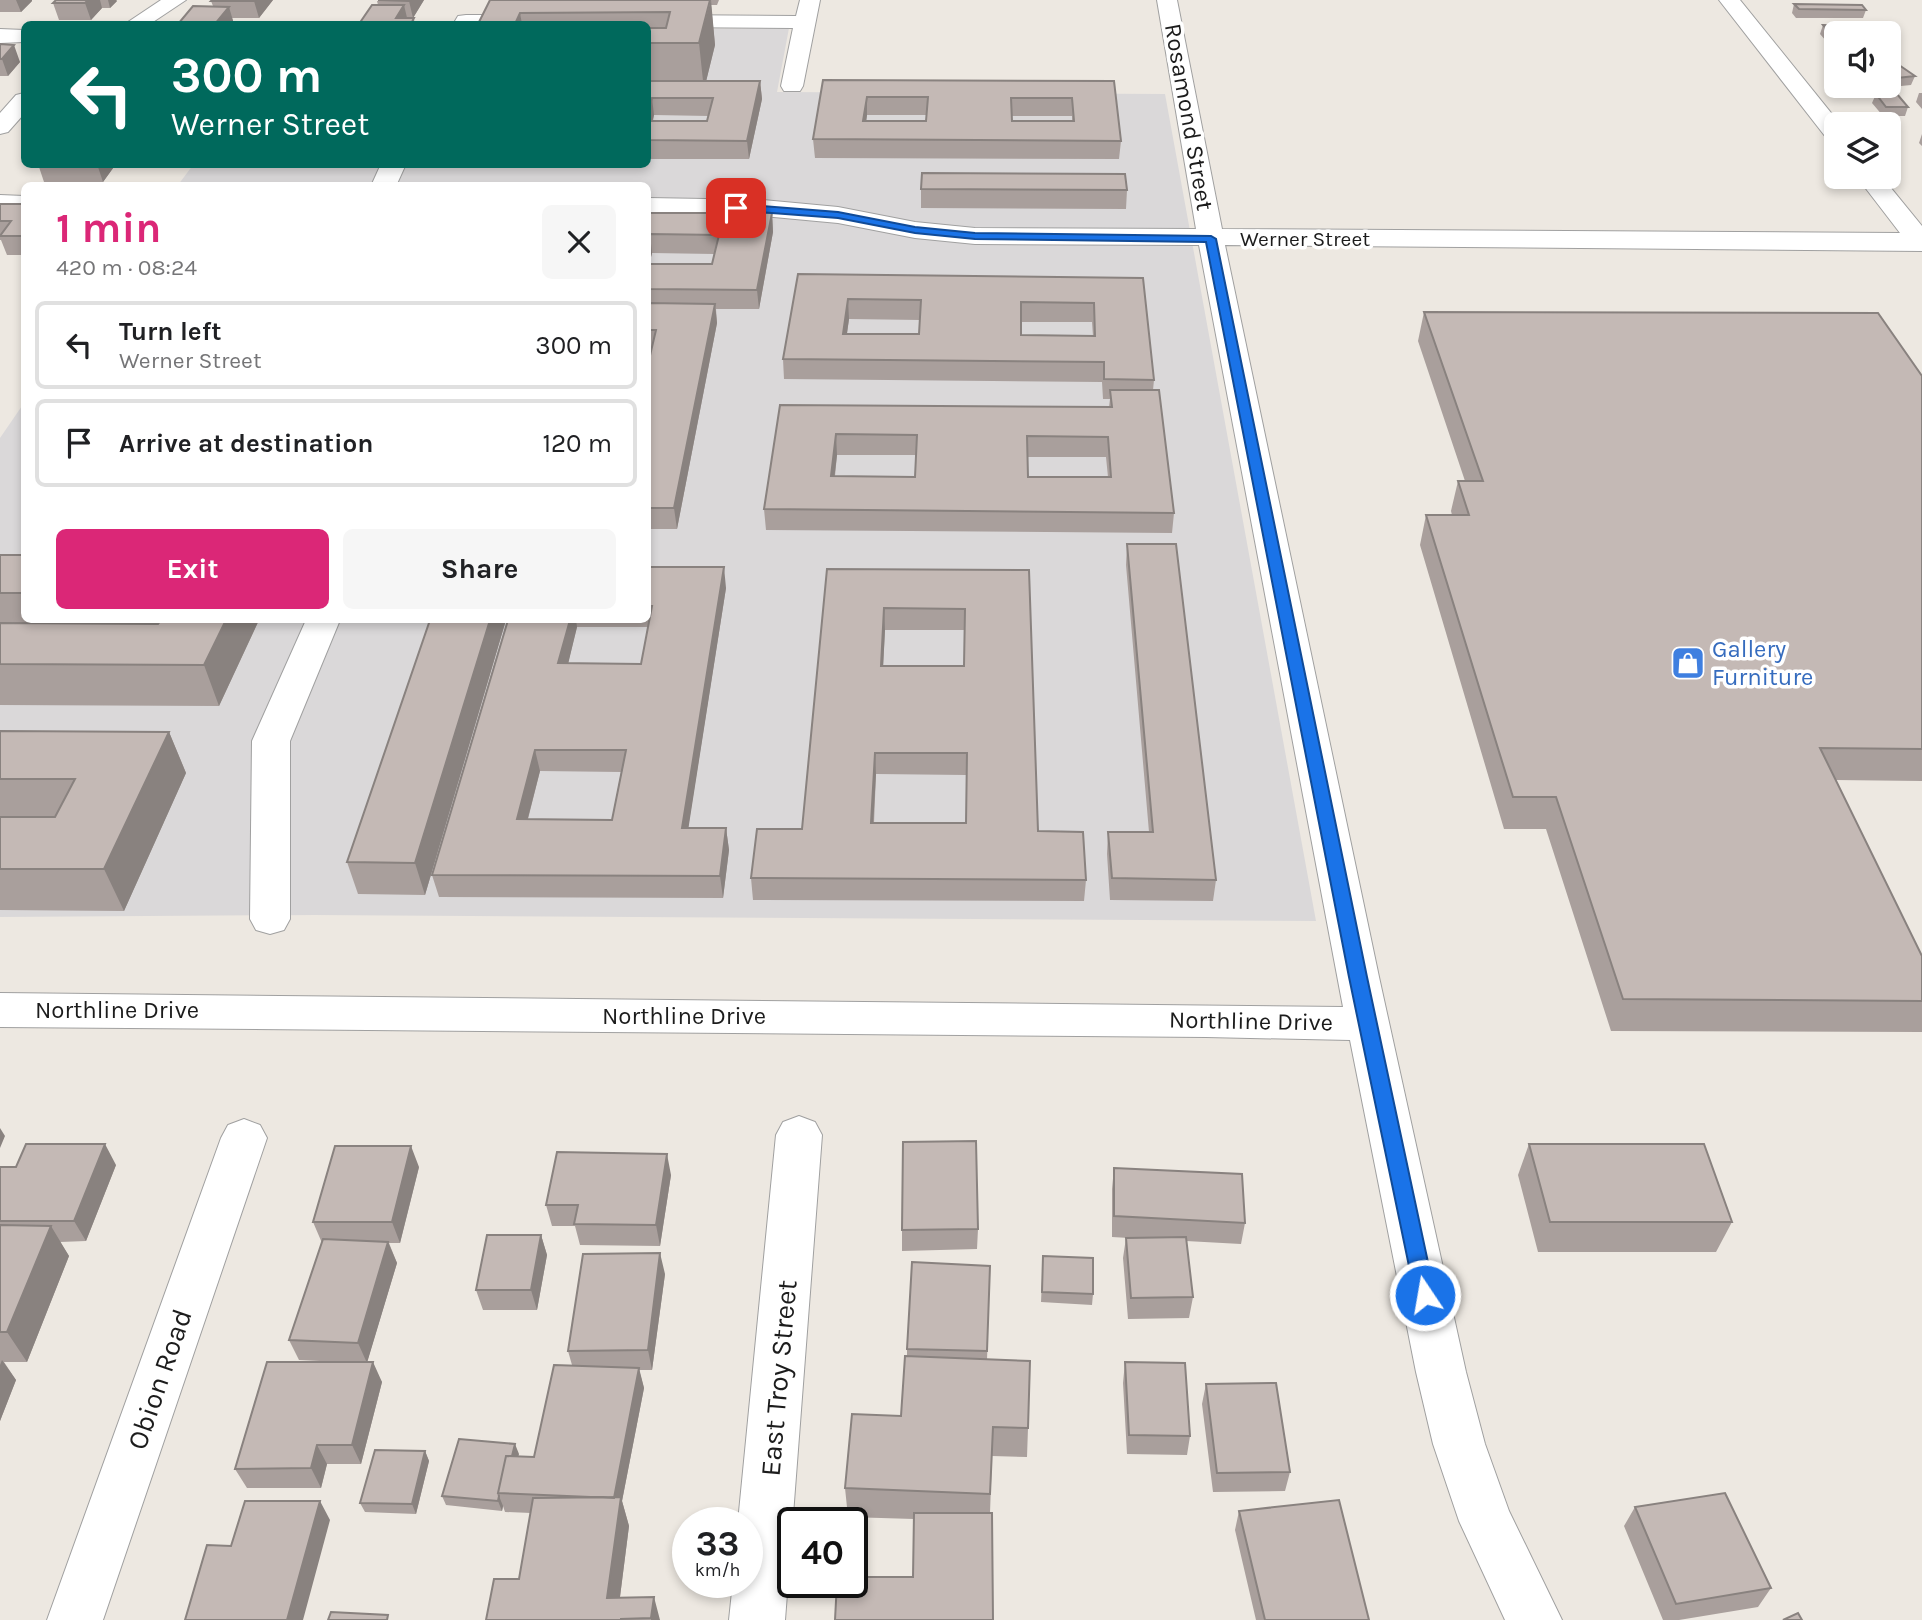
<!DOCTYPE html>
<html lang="en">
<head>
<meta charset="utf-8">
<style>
  body { margin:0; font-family:Karla,sans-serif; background:#f6f6f6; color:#202124; height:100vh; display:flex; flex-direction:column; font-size:26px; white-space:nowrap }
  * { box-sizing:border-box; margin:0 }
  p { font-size:23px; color:#757577 }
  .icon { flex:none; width:38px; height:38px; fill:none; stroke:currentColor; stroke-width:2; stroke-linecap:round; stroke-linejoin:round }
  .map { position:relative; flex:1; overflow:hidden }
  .sheet { position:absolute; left:21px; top:182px; width:630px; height:441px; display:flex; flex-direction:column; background:#fff; border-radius:10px; box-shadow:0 4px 10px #0003 }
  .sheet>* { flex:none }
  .guide { position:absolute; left:21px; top:21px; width:630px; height:147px; border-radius:10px; box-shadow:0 4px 10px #0003; background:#00695c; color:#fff; overflow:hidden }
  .controls { position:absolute; left:1824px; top:21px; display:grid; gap:14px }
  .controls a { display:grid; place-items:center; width:77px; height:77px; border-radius:10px; background:#fff; box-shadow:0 4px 10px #0003; font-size:35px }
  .speed { position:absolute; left:672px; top:1507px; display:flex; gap:14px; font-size:35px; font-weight:700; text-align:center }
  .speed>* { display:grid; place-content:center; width:91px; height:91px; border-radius:50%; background:#fff; box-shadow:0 4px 10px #0003; line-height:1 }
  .speed small { font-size:18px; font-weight:400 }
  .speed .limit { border:4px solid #111; border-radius:10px; background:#fff; color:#111 }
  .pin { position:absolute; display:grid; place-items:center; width:60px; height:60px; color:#fff; margin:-30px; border-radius:14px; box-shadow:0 4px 10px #0006 }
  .me { position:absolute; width:77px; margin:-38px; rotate:348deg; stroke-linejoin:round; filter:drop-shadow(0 0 5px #0008) }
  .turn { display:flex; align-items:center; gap:24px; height:147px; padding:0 35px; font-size:32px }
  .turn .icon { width:91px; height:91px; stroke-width:2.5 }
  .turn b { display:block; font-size:49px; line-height:60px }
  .round { display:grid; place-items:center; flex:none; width:74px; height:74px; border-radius:10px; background:#f6f6f6 }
  .headline { display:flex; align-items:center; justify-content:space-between; height:119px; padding:0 35px }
  h1 { font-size:42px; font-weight:700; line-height:52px; color:#db2777 }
  .action { display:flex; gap:14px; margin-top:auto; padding:14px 35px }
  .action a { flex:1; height:80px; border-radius:10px; background:#db2777; color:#fff; font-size:28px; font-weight:700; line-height:80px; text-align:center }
  .action a+a { background:#f6f6f6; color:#202124 }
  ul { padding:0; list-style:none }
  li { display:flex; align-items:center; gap:21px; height:88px; margin:0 14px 10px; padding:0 21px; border:4px solid #e0e0e0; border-radius:10px }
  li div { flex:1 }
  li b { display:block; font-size:26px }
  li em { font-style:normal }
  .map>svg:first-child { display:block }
</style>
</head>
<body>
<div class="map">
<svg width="1922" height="1620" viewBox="0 0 1922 1620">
  <rect width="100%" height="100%" fill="#ede8e1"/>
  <!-- residential -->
  <path fill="#dad8d9" d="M789,28L777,92L1165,94L1316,921L314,915L0,917V438L24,403V620H648V186L178,185L193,165L648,164V29Z"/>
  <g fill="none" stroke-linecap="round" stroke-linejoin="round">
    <defs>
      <path id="minor" d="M161,0H186L150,24H125Z
        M800,0H820L803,86L800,91H784L781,86L793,28L660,27L652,26L649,21L652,16L660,15L796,16Z
        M1157,0H1177L1222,229L1900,233L1857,177H1882L1922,226V251L1225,245L1379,977L1466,1372L1485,1444L1509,1511L1562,1620H1505L1459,1521L1433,1444L1416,1372L1350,1040L1206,1037L0,1027V993L1343,1007L1199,245L975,244L915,238L838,223L763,216L648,213V198L763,200L838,207L915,222L975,228L1196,229Z
        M1719,0H1740L1840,124H1836V142L1828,140Z
        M466,15H530L538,16L541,21L538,24H458L455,21L458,16Z
        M0,29L24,30V42L0,43Z
        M24,93V114L8,132L0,134V113L16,95Z
        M381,164H406L396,186H371Z
        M0,195L24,196V210L0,211Z
        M306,620H340L290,741V919L284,930L270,934L256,930L250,919L252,741Z
        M799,1116L815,1122L822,1135L785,1620H729L733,1582H747V1522H738L776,1135L783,1122Z
        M244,1119L260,1125L267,1138L103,1620H47L221,1138L228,1125Z"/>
    </defs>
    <!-- minor casing -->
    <use href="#minor" stroke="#a0a0a0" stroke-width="2"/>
    <!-- minor -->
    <use href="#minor" fill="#fff" fill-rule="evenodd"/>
  </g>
  <!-- wall -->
  <path fill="#a99f9c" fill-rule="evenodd" d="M0,0H32V1L21,12H0Z
    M56,0H116L117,1L110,8H102L91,20H59L53,3Z
    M273,0L259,18H232L234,24L213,6L211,1Z
    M424,0L413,18L416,24L378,5L377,1Z
    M490,0H719L717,5H711L715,45L706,81H760L762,99L749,159H648V24H478ZM654,115L709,116L707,121H653Z
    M1794,4L1866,10L1863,18H1796L1792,13Z
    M1823,25L1836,33V49H1833L1820,34Z
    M0,44L20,62L8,76H0Z
    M1888,66L1915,76L1911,85L1871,89L1867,86H1888Z
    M823,80L1114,81L1121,141L1119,159L815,158L813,139ZM867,115H927L926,121H866ZM1012,116H1072V121H1012Z
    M1919,93H1922V109L1916,102Z
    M1876,94L1908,107L1905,116H1883L1872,103Z
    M1922,134V146L1919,143Z
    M38,164H116L103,182H44Z
    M921,189L1127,190L1126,209L921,208Z
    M0,204H24V255H7L1,240H0Z
    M648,213H772L773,232L759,309H716L717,323L677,529H648V364L651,350H648ZM652,253L714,254L712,264H649Z
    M798,274L1143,278L1154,380L1153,390L1174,513L1172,533L766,530L764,509L780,405L1109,407L1110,399H1103L1102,382L784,379L783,359ZM849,319L920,320L919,334H847ZM1021,322H1092L1093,336L1021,335ZM837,455H916L915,477L835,476ZM1028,457H1106L1108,477H1028Z
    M1424,312L1922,376V781L1835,780L1922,956V1032L1611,1031L1546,829H1504L1420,545L1426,515H1452L1451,511L1458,481H1465L1418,341Z
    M1127,544L1216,880L1213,901L1110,900L1107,854L1108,832H1149L1126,565Z
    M0,555H24V620H259L219,706L0,705Z
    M648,567L726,588L688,828H726L729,850L723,898L439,897L432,875L508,620H648ZM577,627H648L641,664L568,663ZM540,771L621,772L612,820L528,819Z
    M827,569L1029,570L1038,831L1086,880L1084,901L753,900L751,878L802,829ZM885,630H964V666H883ZM876,774L966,775V823H874Z
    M430,620H506L425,895L358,894L347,862Z
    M0,731L169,732L186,773L124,911L0,910Z
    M1529,1144L1732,1222L1716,1252H1538L1518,1175Z
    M116,1165L86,1241L60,1242L69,1256L27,1362H4L16,1380L0,1421V1167Z
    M419,1167L400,1243H389L397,1263L367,1362L382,1382L361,1464H327L321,1488H247L235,1469L340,1362L299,1360L289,1340L322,1243L313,1222Z
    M1114,1168L1245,1223L1241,1244L1186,1241L1193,1297L1189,1318L1128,1319L1123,1258L1126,1238H1129L1112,1237V1189Z
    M671,1175L660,1246L580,1245L575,1226H552L546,1205Z
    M978,1229L977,1249L902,1251V1230Z
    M541,1235L547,1255L537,1310H483L476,1290Z
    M1043,1256L1093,1294L1092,1305L1041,1302Z
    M990,1266L987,1360L1028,1428L1027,1457L992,1456L990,1513L913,1577L914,1519L848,1517L845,1488L901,1416L907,1357V1349Z
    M665,1274L652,1370H639L644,1388L622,1501L629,1526L620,1597L660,1620H486L519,1579L531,1513L505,1512L503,1506L502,1511L446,1505L442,1496L519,1454L518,1456L534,1457L572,1365L568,1351Z
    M1125,1362L1190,1436L1187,1455L1127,1454L1123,1383Z
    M1206,1384L1290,1472L1285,1491L1213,1492L1202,1404Z
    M425,1451L429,1461L416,1514L365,1512L360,1503Z
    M1635,1507L1771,1588L1758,1607L1679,1620H1663L1624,1526Z
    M1239,1511L1369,1620H1256L1235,1530Z"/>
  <!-- shaded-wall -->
  <path fill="#89827f" d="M16,0H32V1L21,12Z
    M88,0H100L102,8L91,20L85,3Z
    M108,0H116L117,1L110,8Z
    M255,0H273L259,18L254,1Z
    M410,0H424L413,18L409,1Z
    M711,0L715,45L704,90L699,43Z
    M404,5L408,22L396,18Z
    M229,7L234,24H215Z
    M520,13L522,24H515Z
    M14,45L20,62L8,76L2,59Z
    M760,81L762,99L749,159L747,141Z
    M867,97V115L864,139L863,121Z
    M652,98L654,115L648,138V113Z
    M97,164H116L103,182Z
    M772,213L773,232L759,309L757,290Z
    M650,234L652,253L648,270V242Z
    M848,299L849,319L844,353L843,334Z
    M715,304L717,323L677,529L674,508Z
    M836,434L837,455L832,497L831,476Z
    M724,567L726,588L685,850L682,828Z
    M884,608L885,630L882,688L881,666Z
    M226,620H259L219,706L204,665Z
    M490,620H506L425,895L415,863Z
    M570,620H576L577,627L563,685L558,663Z
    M169,732L186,773L124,911L104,869Z
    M535,750L540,771L522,841L517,819Z
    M875,753L876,774L872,844L871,823Z
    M726,828L729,850L723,898L720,876Z
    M0,1128L5,1136L0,1148Z
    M105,1144L116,1165L86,1241L74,1221Z
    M411,1146L419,1167L400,1243L392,1222Z
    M667,1154L671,1175L660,1246L656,1225Z
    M51,1226L69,1256L27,1362L7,1332Z
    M541,1235L547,1255L537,1310L531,1290Z
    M388,1242L397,1263L367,1363L358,1343Z
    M660,1253L665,1274L652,1370L648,1350Z
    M2,1360L16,1380L0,1421V1365Z
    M373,1362L382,1382L361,1464L352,1445Z
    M639,1368L644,1388L622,1501L629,1526L617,1620L607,1598L614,1498Z
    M515,1444L519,1454L507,1493H501Z
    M317,1445L327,1464L321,1488L311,1468Z
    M425,1451L429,1461L416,1514L412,1504Z
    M499,1496L503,1506L502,1511L498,1501Z
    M320,1501L330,1520L303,1620H287Z
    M654,1597L660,1620H651V1618Z"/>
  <!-- building -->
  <path fill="#c4b9b5" stroke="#89827f" stroke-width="2" fill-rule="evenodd" d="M56,0H88L85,3H53Z
    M212,0H255L254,1H211Z
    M378,0H410L409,1Z
    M490,0H710L699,43H648V28H666L670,12L520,13L515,24H478Z
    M1794,4L1862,5L1866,10L1799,9Z
    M372,5H404L396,18H414L411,24H359Z
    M193,6L229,7L215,24H178Z
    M1823,25L1858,26L1865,33H1836V41Z
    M0,44L14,45L2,59H0Z
    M1899,65L1915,76L1888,79V66Z
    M823,80L1114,81L1121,141L813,139ZM867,97H928L926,121H863ZM1011,98H1072L1074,121H1012Z
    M648,81H760L747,141L648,140V121H707L713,98H652L648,113Z
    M1876,94H1897L1908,107H1886Z
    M922,173L1125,174L1127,190L921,189Z
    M0,204H24V236H0L11,221H0Z
    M648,213H772L757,290L648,289V264H712L719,235L650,234L648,242Z
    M798,274L1143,278L1154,380L1104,379V362L783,359ZM848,299L921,300L919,334H843ZM1021,302L1094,303L1095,336L1021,335Z
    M648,303L715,304L674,508H648V364L656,330H648Z
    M1424,312L1878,313L1922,376V749L1820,748L1922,956V1001L1623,999L1556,797H1513L1426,515H1469L1458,481H1483Z
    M1110,390H1159L1174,513L764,509L780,405L1112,407ZM836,434L917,435L915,477L831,476ZM1027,436L1108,437L1111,477H1028Z
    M1127,544H1176L1216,880L1112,878L1108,832H1153Z
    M0,555H24V593H0Z
    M648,567H724L682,828H726L720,876L432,875L508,620H570L558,663L641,664L652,606H648ZM535,750H626L612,820L517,819Z
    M827,569L1029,570L1038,831L1083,832L1086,880L751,878L757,829H802ZM884,608L965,609L964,666H881ZM875,753H967L966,823H871Z
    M161,620H226L204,665L0,664V623L158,624Z
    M430,620H490L415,863L347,862Z
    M0,731L169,732L104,869H0V817H55L75,779H0Z
    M976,1141L978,1229L902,1230L903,1142Z
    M26,1144H105L74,1221H0V1167H16Z
    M1529,1144H1704L1732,1222H1550Z
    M335,1146H411L392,1222H313Z
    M557,1152L667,1154L656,1225L574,1224L578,1205H546Z
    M1114,1168L1242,1174L1245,1223L1114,1216Z
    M0,1225L51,1226L7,1332H0Z
    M487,1235H541L531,1290H476Z
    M1186,1237L1193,1297L1131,1298L1126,1238Z
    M323,1239L388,1242L358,1343L289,1340Z
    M660,1253L648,1350L568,1351L583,1254Z
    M1043,1256L1093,1258V1294L1042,1292Z
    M912,1262L990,1266L987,1351L907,1349Z
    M905,1356L1030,1361L1028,1428L993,1427L990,1494L845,1488L852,1414L901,1416Z
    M267,1362H373L352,1445H317L311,1468L235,1469Z
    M1125,1362L1185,1363L1190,1436L1129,1435Z
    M554,1365L639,1368L614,1498L498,1493L506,1456L534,1457Z
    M1276,1383L1290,1472L1217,1473L1206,1384Z
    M459,1439L515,1444L512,1456H506L498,1493L499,1496L498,1501L442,1496Z
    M375,1450L425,1451L412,1504L360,1503Z
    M1725,1493L1771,1588L1676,1604L1635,1507Z
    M621,1497L607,1598L654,1597L651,1618L621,1619V1620H486L494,1579H519L533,1498Z
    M1339,1500L1369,1620H1265L1239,1511Z
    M245,1501H320L287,1620H185L207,1545L231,1546Z
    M914,1513H992L993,1620H835L837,1582H852V1577H913Z
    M331,1612L388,1615L387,1620H328Z
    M1798,1613L1802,1620H1783Z"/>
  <!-- route -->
  <path fill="#1a73e8" stroke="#114b97" stroke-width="2" d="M736,204L838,212L915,227L975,233L1211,236L1216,239L1367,977L1435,1295L1432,1301L1425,1304L1418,1301L1415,1295L1349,977L1206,242L975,239L915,233L838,218L733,210L731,208Z"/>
  <!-- icons -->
  <defs>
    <symbol id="shop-square" viewBox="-11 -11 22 22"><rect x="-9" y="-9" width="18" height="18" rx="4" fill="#3f7fe0" stroke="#fff"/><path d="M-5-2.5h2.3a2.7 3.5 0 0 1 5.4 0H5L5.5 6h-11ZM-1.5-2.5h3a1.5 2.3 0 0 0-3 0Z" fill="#fff"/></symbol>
  </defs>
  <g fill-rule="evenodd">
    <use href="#shop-square" x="1669" y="644" width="38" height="38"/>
  </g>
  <g text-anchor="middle" stroke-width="7" stroke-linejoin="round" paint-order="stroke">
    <!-- far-street labels -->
    <g font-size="21" fill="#1c1c1c" stroke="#fff">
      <text x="1305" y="246">Werner Street</text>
    </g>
    <!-- street labels -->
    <g font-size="24" fill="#1c1c1c" stroke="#fff">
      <text transform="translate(1189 117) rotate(80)" y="8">Rosamond Street</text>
      <text x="117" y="1018">Northline Drive</text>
      <text x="684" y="1024">Northline Drive</text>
      <text transform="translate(1251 1021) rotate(1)" y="8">Northline Drive</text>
    </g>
    <!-- shop labels -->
    <g font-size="24" fill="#366cbe" stroke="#fff" text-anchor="start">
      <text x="1712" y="657">Gallery<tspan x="1712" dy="28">Furniture</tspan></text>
    </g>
    <!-- near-street labels -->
    <g font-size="28" fill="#1c1c1c" stroke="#fff">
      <text transform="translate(778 1378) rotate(-85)" y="10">East Troy Street</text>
      <text transform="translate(159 1379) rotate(-71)" y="10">Obion Road</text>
    </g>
  </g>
</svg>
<div class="controls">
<a><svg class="icon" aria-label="sound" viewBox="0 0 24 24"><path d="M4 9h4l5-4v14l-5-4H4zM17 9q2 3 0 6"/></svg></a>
<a><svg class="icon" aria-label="layers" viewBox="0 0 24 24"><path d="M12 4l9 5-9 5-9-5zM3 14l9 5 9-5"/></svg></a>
</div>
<div class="speed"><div>33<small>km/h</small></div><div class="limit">40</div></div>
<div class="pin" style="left:736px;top:208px;background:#d93025"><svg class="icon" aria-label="arrive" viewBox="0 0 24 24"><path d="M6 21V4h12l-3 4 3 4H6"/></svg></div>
<svg class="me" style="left:1425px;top:1295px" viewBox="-20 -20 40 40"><circle r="17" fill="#1a73e8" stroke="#fff" stroke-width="3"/><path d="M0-11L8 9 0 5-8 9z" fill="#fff"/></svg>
<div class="guide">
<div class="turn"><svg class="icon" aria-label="left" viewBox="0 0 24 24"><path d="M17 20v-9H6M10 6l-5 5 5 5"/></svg><div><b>300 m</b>Werner Street</div></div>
</div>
<section class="sheet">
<div class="headline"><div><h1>1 min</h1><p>420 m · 08:24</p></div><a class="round"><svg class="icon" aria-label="close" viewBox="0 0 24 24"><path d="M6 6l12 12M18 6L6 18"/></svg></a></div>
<ul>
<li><svg class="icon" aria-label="left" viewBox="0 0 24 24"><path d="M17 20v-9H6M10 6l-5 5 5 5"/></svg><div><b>Turn left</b><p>Werner Street</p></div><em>300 m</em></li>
<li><svg class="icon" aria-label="arrive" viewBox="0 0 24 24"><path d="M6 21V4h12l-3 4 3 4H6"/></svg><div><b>Arrive at destination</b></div><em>120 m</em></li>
</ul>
<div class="action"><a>Exit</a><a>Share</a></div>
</section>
</div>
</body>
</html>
